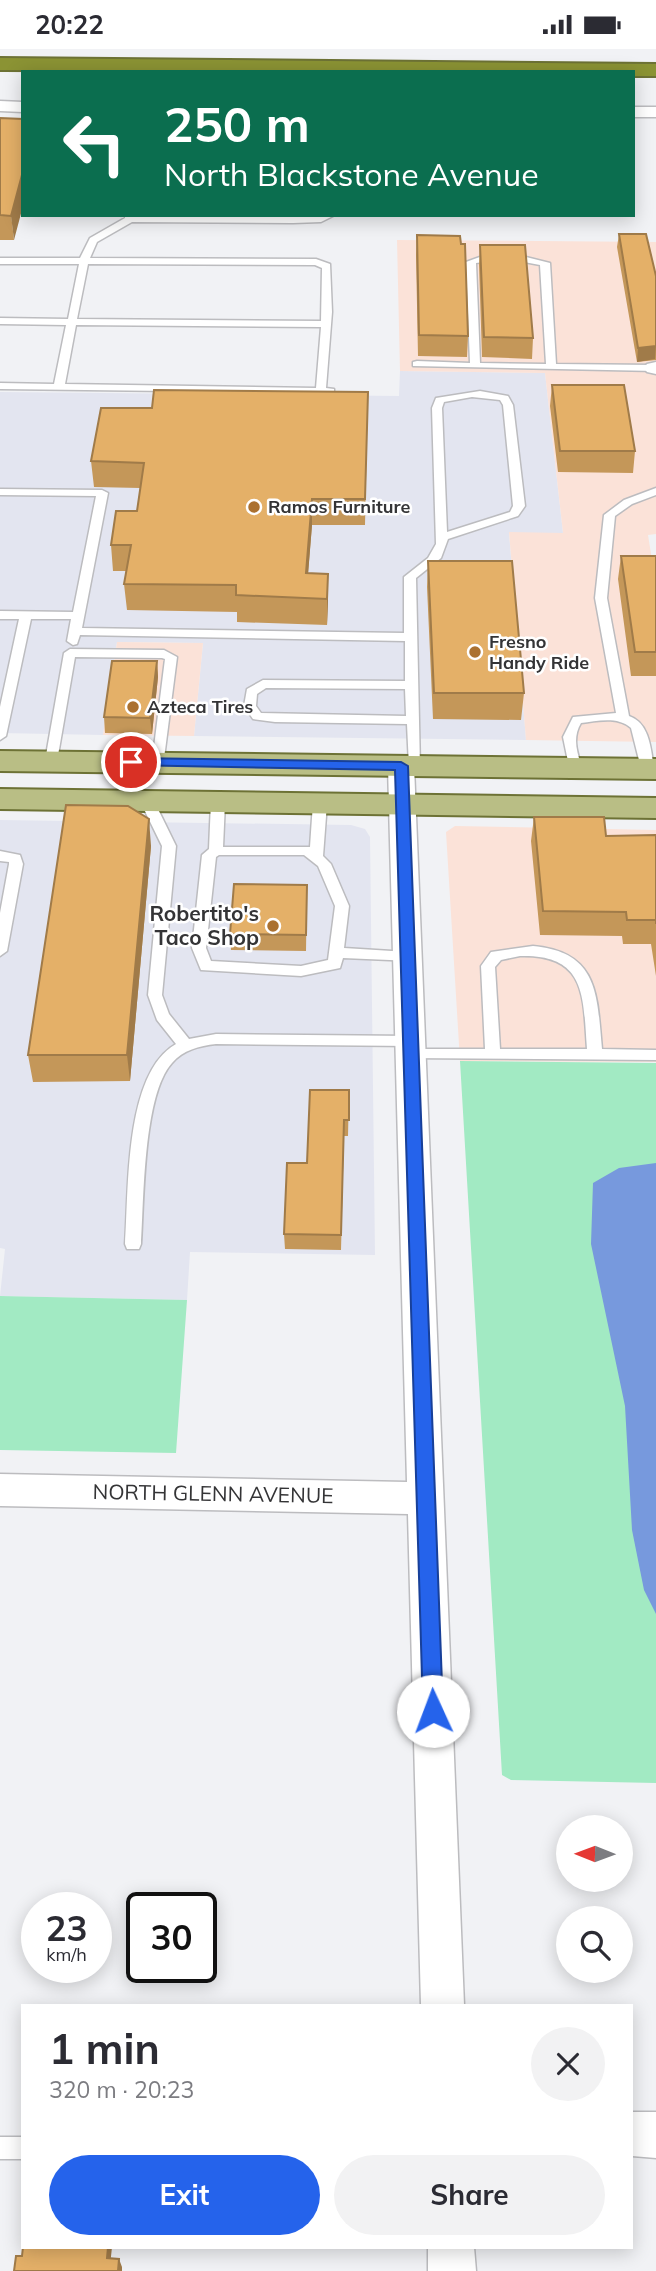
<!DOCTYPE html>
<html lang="en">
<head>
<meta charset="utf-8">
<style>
  body { margin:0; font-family:Mulish,sans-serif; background:#f2f2f3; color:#2b2b33; height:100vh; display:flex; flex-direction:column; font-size:26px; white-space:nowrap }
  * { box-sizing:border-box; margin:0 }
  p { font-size:23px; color:#7c7c81 }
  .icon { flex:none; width:38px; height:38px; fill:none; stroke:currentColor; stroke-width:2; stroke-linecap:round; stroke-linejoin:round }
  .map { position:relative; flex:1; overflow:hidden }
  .side { position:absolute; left:21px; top:1955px; width:612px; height:245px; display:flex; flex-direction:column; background:#fff; border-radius:0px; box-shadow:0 4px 18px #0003 }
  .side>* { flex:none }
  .guide { position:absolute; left:21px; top:21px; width:614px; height:147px; border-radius:0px; box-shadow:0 4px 18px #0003; background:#0b6e4f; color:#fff; overflow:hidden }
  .needle { width:46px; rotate:271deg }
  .fabs { position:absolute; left:556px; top:1766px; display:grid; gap:14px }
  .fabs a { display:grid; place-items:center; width:77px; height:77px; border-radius:50%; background:#fff; box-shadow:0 4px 18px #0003; font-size:35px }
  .speed { position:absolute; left:21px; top:1843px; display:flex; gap:14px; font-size:35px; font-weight:700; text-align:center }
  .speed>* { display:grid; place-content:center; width:91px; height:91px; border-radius:50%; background:#fff; box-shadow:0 4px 18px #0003; line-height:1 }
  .speed small { font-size:18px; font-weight:400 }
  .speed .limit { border:4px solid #111; border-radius:10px; background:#fff; color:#111 }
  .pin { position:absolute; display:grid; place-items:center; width:60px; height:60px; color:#fff; margin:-30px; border:4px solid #fff; border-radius:50%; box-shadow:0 2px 7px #0007 }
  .me { position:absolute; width:77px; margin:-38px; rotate:358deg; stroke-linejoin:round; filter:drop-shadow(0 0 5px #0008) }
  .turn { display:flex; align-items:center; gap:24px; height:147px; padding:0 28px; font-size:32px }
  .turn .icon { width:91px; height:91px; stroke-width:2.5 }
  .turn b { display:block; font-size:49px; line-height:60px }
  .round { display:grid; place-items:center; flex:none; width:74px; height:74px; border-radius:37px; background:#f2f2f3 }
  .summary { display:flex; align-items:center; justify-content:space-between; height:119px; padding:0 28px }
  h1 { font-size:42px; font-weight:700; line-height:52px }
  .action { display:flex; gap:14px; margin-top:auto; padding:14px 28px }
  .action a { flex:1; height:80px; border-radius:42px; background:#2563eb; color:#fff; font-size:28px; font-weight:700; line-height:80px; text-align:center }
  .action a+a { background:#f2f2f3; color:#2b2b33 }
  .status { display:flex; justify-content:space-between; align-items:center; height:49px; padding:0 35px; background:#fff; direction:ltr }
  .status svg { height:19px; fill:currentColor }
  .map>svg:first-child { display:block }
</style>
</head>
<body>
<div class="status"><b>20:22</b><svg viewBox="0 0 49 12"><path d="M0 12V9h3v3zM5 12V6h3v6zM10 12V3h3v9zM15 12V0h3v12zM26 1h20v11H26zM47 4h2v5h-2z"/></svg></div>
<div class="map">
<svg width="656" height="2222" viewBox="0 0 656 2222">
  <rect width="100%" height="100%" fill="#f1f2f5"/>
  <!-- built -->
  <path fill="#e3e5f0" d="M400,322L545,324L563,484H509L526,691L194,687L203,594L117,593L103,686L0,684V343L399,347Z
    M0,771L351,776L365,780L370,788L375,1206L190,1203L187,1251L0,1247L5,1200L0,1199Z"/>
  <!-- industrial -->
  <path fill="#fbe2d8" d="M397,191L656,193V485L648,486L656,536V693L526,691L509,483L563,484L545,324L400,322Z
    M117,593L203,594L194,687L103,686Z
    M455,777L656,781V1013L460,1012L446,783Z"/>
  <!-- green -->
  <path fill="#a2eac3" d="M460,1012L656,1014V1734L511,1731L502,1726Z
    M0,1247L187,1251L176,1404L0,1401Z"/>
  <!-- water -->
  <path fill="#79d" d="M656,1114V1565L644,1541L632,1481L625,1357L591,1195L593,1134L619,1119Z"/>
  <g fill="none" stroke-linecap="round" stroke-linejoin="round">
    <defs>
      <path id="lane" d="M125,166L293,168L335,166L321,173L293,174L132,173L97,193L90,209L316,210L330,215L332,263L326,339L334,340V344L0,340V334L54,335L66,276L0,275V269L68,270L79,215H0V209H80L90,189L125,169ZM88,215L315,216L322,219L321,272L77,270ZM76,276L321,278L316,339L65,335Z
        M488,205L518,206L550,214L556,315L654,316L656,322L413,317V313L417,312L470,314L466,213ZM508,210L540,216L546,315L480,314L476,214Z
        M480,342L508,347L513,356L525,457L518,467L448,490L441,509L416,529L420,720H410L409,717L407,675L275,673L253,670L244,657L247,640L263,631L405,632V592L80,586L77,595L73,596L67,592L71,570H31L6,687L0,691V658L19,570H0V562L73,563L96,447L0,446V440L102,441L108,444L82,579L404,584V528L428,509L436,495L432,359L436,349ZM472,348L500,351L503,356L513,457L510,463L447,483L442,359L444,353ZM266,639L405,640L406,667L261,664L256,657L257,645Z
        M656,439V446L632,455L615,467L607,549L629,667C650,674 651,701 654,720L652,723H642L631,679C618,667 597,672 581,674C572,689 577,703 582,719L580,722H570L563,688L573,668L616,664L595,549L604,466L624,451Z
        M70,600L164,601L177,608L163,717L158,718L152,714L165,610L162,609L75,608L57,712L51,716L46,715L45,712L64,604Z
        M147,748L154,752L176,797L162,946L169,965L189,990L216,985L411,987L418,992L411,997L216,995C199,997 183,1001 172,1014C143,1046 144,1151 141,1195L139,1200H127L125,1195C129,1142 124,1024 176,995L157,971L148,946L162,797L140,752Z
        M218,749L225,753L223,798H310L313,754L320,750L325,751L327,754L323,807L331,815L349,857L344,899L408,903L413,904L415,908L413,912L343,909L340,919L301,927L201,921L192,899L202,806L209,800L211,753ZM219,806H304L318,817L335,857L328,911L301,917L211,912L206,899L216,808Z
        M0,802L20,806L23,815L7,902L0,907V864L9,815V813L0,812Z
        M533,897C599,903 597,946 602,1000L656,1001V1011L406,1009L403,1005L411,1000H485L481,917L491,903ZM520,907C587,905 583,948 587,1000H500L495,918L501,911Z
        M0,2088H23V2110H0Z"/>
      <path id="street" d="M0,52L23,53V63L0,62Z
        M634,58H656V68H634Z
        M656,313V325L647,323L644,319L647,315Z
        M401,709L410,711L414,717L464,1956H421L408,1465L0,1457V1425L407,1433L388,717L392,711Z
        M632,2063H656V2109L632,2107Z
        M428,2198H474L476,2222H428Z"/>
      <path id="primary" d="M0,702L656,710V730L0,722Z
        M0,740L656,749V769L0,760Z"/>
      <path id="highway" d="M0,9L656,15V27H634V23L0,21Z"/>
    </defs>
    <!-- lane casing -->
    <use href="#lane" stroke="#bcbcbf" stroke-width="3"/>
    <!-- street casing -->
    <use href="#street" stroke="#bcbcbf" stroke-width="3"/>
    <!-- primary casing -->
    <use href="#primary" stroke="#6d7235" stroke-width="4"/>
    <!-- highway casing -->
    <use href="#highway" stroke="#6d7235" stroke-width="4"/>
    <!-- lane -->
    <use href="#lane" fill="#fff" fill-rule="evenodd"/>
    <!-- street -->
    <use href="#street" fill="#fff" fill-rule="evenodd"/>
    <!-- primary -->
    <use href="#primary" fill="#b9be85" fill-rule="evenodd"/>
    <!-- highway -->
    <use href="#highway" fill="#8b9334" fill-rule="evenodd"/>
  </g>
  <!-- wall -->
  <path fill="#c49759" d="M0,69L14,191H0Z
    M619,185L656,227V311L637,313L617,198Z
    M417,186L461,195L468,287L467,308L418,307L416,206Z
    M480,196L533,289L532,310L482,308L479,216Z
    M552,336L635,402L633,424L558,423L550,357Z
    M368,343L365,476H312L308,524L328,551L327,576L237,573V563L127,561L124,535L126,522H113L111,496L137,462L140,439L94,438L91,412L152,359Z
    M621,507H656V627H631L618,530Z
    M428,512L524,644L521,671L433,670L427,538Z
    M157,612L158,628L152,685L105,684L104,668Z
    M534,768L606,787L656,786V927L651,895H623L622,887L540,886L531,792Z
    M151,797L130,1032L33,1033L28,1006Z
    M307,836L306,902L231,901L230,885Z
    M349,1041L348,1087H344L341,1201L285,1200L284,1185L307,1114Z"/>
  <!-- shaded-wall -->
  <path fill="#a07b49" d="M23,122V157L14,191L11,167Z
    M656,297L655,310L637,313L638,299Z
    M312,450V476L306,551V524Z
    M328,525V551L327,576V550Z
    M157,612L158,628L152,685L150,669Z
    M149,770L151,797L130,1032L127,1006Z
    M108,2198H112L110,2217L107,2209Z
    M119,2210L122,2218V2222H118Z"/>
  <!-- building -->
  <path fill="#e4b068" stroke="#a07b49" stroke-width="2" d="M0,69L23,70V122L11,167L0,166Z
    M619,185H646L656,227V297L638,299Z
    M417,186L460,187L461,195H465L468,287L419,286Z
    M480,196H525L533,289L484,288Z
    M552,336H624L635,402H560Z
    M154,341L368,343L365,450H312L306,524L328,525L327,550L236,546V536L124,535L131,496H111L116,462H137L144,414L91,412L101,359H152Z
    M621,507H656V603H635Z
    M428,512H512L524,644H434Z
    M112,612H157L150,669L104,668Z
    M66,756L128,757L149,770L127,1006H28Z
    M534,768H604L606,787L656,786V875V871H627L626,863L543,862Z
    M234,835L307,836L306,886L230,885Z
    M310,1041H349V1071H344L341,1186L284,1185L287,1114H307Z
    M23,2198H108L107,2209L119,2210L118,2222H14L16,2207H22Z"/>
  <!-- route -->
  <path fill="#2563eb" stroke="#184099" stroke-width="2" d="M131,709L401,713L408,717L443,1662L440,1669L433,1672L426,1669L423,1662L395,721L126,716L124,713Z"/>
  <!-- markers -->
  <g fill="#ab7130" stroke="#fff" stroke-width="2.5">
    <circle cx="254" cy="458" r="7"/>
    <circle cx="475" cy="603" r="7"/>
    <circle cx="133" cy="658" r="7"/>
    <circle cx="273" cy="877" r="7"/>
  </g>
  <g text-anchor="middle" stroke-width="5" stroke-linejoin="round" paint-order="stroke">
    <!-- far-poi labels -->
    <g font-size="18" font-weight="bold" fill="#343436" stroke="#fff" text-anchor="start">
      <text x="268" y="464">Ramos Furniture</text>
      <text x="489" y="599">Fresno<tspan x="489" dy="21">Handy Ride</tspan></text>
      <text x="147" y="664">Azteca Tires</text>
    </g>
    <!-- poi labels -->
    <g font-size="21" font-weight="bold" fill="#343436" stroke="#fff" text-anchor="end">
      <text x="259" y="872">Robertito's<tspan x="259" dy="24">Taco Shop</tspan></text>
    </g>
    <!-- street labels -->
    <g font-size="21" fill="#343436" stroke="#fff">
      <text transform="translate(213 1445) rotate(1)" y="7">NORTH GLENN AVENUE</text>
    </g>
  </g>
</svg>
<div class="fabs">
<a><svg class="needle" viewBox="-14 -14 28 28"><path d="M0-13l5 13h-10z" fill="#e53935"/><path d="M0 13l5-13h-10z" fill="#7c7c81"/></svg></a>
<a><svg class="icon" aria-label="search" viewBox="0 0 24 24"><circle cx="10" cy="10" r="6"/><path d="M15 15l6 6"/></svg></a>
</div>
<div class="speed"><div>23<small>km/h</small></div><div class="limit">30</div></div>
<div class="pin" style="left:131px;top:713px;background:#d93025"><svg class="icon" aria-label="arrive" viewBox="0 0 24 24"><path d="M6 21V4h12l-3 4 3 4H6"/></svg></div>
<svg class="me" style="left:433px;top:1662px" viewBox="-20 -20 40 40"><circle r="19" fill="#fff"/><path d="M0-13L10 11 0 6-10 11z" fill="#2563eb"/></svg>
<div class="guide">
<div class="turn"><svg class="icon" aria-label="left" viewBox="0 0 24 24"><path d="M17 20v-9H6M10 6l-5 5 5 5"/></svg><div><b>250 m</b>North Blackstone Avenue</div></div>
</div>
<section class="side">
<div class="summary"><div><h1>1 min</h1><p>320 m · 20:23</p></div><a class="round"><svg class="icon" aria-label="close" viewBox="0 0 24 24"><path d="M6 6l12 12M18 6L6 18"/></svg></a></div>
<div class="action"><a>Exit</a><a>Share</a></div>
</section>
</div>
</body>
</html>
